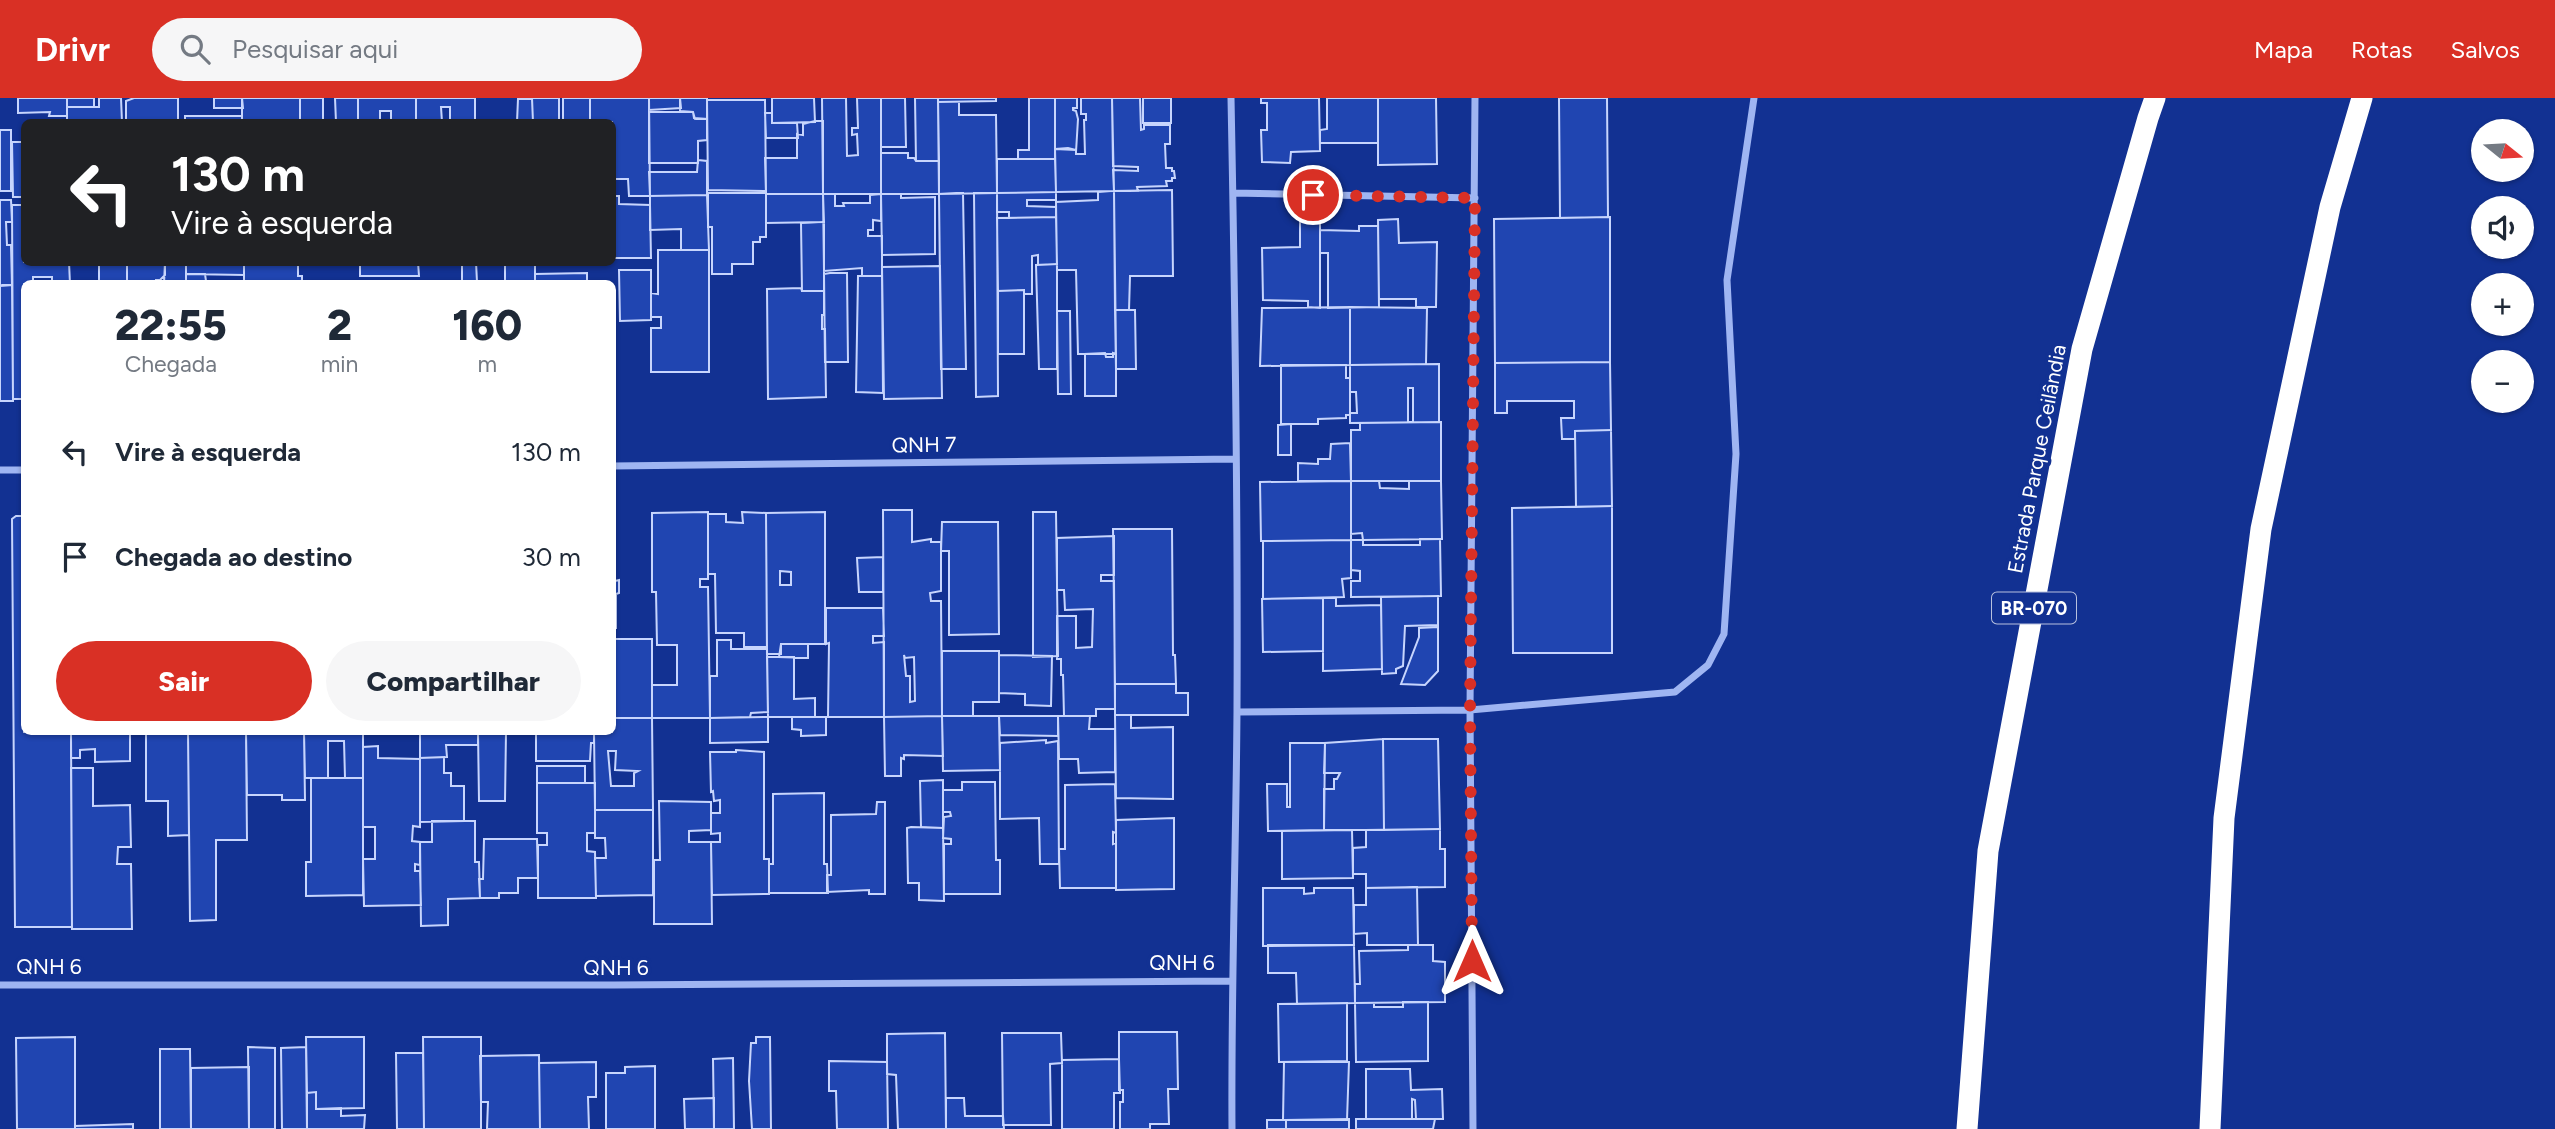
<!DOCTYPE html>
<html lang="pt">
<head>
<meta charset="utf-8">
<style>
  body { margin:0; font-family:Figtree,sans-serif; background:#f6f6f7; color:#1f2937; height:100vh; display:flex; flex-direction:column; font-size:26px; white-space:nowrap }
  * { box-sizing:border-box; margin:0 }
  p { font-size:23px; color:#747a83 }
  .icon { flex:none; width:38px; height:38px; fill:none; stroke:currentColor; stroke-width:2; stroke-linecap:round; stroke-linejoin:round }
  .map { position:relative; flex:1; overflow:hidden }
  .details { position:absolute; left:21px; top:182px; width:595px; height:455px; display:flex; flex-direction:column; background:#fff; border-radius:10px; box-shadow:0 2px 5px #0004 }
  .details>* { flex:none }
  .hud { position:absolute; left:21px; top:21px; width:595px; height:147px; border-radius:10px; box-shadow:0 2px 5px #0004; background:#202124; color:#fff; overflow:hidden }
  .needle { width:46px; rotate:108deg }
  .tools { position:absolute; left:2471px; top:21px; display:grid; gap:14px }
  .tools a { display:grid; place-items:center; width:63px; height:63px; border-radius:50%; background:#fff; box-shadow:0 2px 5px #0004; font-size:35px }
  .pin { position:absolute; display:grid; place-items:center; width:60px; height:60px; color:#fff; margin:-30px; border:4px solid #fff; border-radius:50%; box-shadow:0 2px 7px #0007 }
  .me { position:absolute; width:77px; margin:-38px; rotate:0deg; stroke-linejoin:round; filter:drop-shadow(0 0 5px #0008) }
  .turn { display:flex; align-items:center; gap:24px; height:147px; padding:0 35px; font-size:32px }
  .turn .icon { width:91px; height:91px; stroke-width:2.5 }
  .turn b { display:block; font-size:49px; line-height:60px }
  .eta { display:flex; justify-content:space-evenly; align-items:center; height:119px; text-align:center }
  .eta b { font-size:42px; font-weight:800; line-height:49px }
  .button { display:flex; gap:14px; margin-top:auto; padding:14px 35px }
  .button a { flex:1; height:80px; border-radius:42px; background:#d93025; color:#fff; font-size:28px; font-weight:800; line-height:80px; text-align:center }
  .button a+a { background:#f6f6f7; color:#1f2937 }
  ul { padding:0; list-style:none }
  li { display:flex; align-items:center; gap:21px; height:105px; padding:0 35px }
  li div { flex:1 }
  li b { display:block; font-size:26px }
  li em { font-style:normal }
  header { display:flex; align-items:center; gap:42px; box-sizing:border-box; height:98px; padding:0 35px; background:#d93025; color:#fff }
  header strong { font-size:33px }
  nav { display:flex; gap:38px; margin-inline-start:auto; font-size:24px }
  .search { width:490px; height:63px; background:#f6f6f7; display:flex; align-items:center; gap:18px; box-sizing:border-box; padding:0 24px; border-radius:38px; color:#747a83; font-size:26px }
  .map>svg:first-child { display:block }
</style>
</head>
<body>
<header>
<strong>Drivr</strong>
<div class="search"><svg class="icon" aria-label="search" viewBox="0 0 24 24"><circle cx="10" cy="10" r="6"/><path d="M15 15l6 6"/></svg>Pesquisar aqui</div>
<nav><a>Mapa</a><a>Rotas</a><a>Salvos</a></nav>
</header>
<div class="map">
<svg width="2555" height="1031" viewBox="0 0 2555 1031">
  <rect width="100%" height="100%" fill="#123192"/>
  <!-- building -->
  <path fill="#2045b1" stroke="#c7d5fd" stroke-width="2" fill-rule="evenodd" d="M18,0H67V18H49L50,14L18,15Z
    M67,0H94V9H67Z
    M99,0H121L122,24H67V9H99Z
    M134,0H178V24H126V3Z
    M214,0H242L243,10H214Z
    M242,0H300V24H242Z
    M300,0H323V24H300Z
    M335,0H358V24H336Z
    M358,0H416V24H391V13H380V24H358Z
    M416,0H475V24H450V9H441L442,24H416Z
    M559,0V24H533L532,0Z
    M563,0H590V24H563Z
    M590,0H649L650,98H629L628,81H612V24H590Z
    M649,0H680L681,10L649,12Z
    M680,0H707V21H695L693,14L680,13Z
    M772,0H814L815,24L772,25Z
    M822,0H846L847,58L858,57L857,36L852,37V30H858L857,0H881V96H823Z
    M881,0H905L906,49H881Z
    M915,0H938L939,63H916Z
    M938,0H996V3L938,4Z
    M1029,0H1055V61H1018V52H1029Z
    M1055,0H1077V10H1073V12L1076,13L1078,21L1076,54V52L1068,50L1055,51Z
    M1081,0H1112L1114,93L1056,94L1055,51L1076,52V56H1085L1084,22H1086V16H1081Z
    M1112,0H1140L1141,32L1144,31V27H1170V46H1165L1166,70H1172V73H1174L1175,80H1172V83H1166L1167,88L1137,89L1138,93H1114L1113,72L1138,73V69L1113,68Z
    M1143,0H1171V25H1143Z
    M1261,0H1319L1320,53L1291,54L1290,65L1262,64L1261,32H1267V5H1261Z
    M1327,0H1378V45H1320V32L1327,31Z
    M1378,0H1436L1437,66L1378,67Z
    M1559,0H1607L1608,119L1560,120Z
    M518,1H532L533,24H517Z
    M707,2H765L766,93L708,92Z
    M938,4H959V17H996L997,95L939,96Z
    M649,14H693L694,20L707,21V42L698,43V65H649Z
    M765,15H772V25H797L798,40H766Z
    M185,18H242V24H185Z
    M815,23H823V96H766L765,60H797V36L803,37V26Z
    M0,32H11V93H0Z
    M12,44H24V99H13Z
    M881,55H908V60H914L916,63H939V96H881Z
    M997,61H1055L1056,94L997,95Z
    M698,62L707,63V97L650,98L649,74H697Z
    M1172,92L1173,178H1130L1129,212H1115L1114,93Z
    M1114,93L1116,256H1078L1076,172H1057L1056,104L1098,102V94Z
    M1056,94V102H1027V108L1056,109V119L1009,120V114H997V95Z
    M708,95H766V139H760V144H753V166H732V176H712V129H708Z
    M963,95L966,271H941L939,96Z
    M974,95H997L998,298L976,299Z
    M766,96H823L824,124L766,125Z
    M823,96H835V108H844L843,105H870V97L881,96V123L873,122V132H868V138H882V178H862V170L824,173Z
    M881,96H901V100L935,99V156L882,157Z
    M707,97L709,152H681V131L650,132V98Z
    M612,98H619V106L650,107L651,160H612Z
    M0,102H11L12,124H6L7,147H11L12,187L0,188Z
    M12,107H24V164H69L70,186H52V179H33V186H24V301H13Z
    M1056,119L1057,166L1038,167V157L1032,158V196H1024V192L998,193L997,120Z
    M1610,119V264L1495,265L1494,121Z
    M1398,121L1399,145L1437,144L1436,209H1416V201H1379L1378,122Z
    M1300,122H1320V210L1308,209V203L1263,202L1262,150L1300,149Z
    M824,124V193H802L801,125Z
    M1359,128H1378L1379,209L1328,210V155H1320V132L1359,133Z
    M658,152H709V274H651V230H661V219H651V195L658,196Z
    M118,164H127V186H99V166L118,167Z
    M127,164H165V177L160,182H156V184H127Z
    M165,164H186V186H164Z
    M186,164H244V177L186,176Z
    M244,164H298V178H302V186H244Z
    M360,164H418L419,178H360Z
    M462,164H476L477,184H462Z
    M505,164H535V186H505Z
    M1057,166V271H1039L1036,167Z
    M940,168L942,300L884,301L882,169Z
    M619,172H651V222L620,223Z
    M587,175V186H535V176Z
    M830,175H847L848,264H825L824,176Z
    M186,176H205L206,183H214V186H186Z
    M858,178H882L883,295L856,294Z
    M2,187H12L13,303H0V188Z
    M801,190L802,193H824V217H822V231H825L826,299L768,301L767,191Z
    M1024,192V256H998V193Z
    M1350,209L1427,210L1426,266L1350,267Z
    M1350,209V267L1260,268L1262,210Z
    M1115,212H1135L1136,271H1116Z
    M1057,213H1070L1071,296H1058Z
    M1105,255L1106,259H1113V255L1116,256V298H1085V256Z
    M1610,264L1611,332L1575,333V341H1562L1561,320H1574V303H1507V315H1495V265Z
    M1439,266V324L1350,325V315H1357L1356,294H1350V267ZM1408,290H1413V324H1408Z
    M1281,267H1346V280H1350V317H1346V320L1318,321V326H1281Z
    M1441,324V383H1351V332H1360V325Z
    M1291,326V357H1278V327Z
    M1611,332L1612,408L1576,409L1575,333Z
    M1350,345L1351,383H1298V365L1318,366V361H1330L1331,346Z
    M1351,383H1379L1380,390L1409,391V383H1441L1442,441L1363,442L1362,435L1351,436Z
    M1351,383V442L1261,443L1260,384Z
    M1612,408V555H1513L1512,410Z
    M883,412H912V444L931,441V444H941V493L930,495L931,503H941L942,618L884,619ZM904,557L905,560L914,559L915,603L910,604V578H906Z
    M708,414V481H700V489H708L710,620H652V587H677V547H657L656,494H652V415Z
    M742,414L766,415L767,549H744V535H716L715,476H708V416H726V424L743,425Z
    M825,414V546H781V556H767L766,415ZM780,473L791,474V487H780Z
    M1033,414H1056L1058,558L1033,559Z
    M16,418H24V634H71L72,829H15L12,421Z
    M942,424H998L999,536L949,537V453H941Z
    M1113,431H1172L1173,557H1175L1176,586H1115Z
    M1114,438V477H1101V483H1114L1115,611H1096V618H1064L1063,577H1061V561H1057V518H1076V550L1092,549L1093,511L1065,512L1064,492H1057V440Z
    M1420,441H1440L1441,498L1351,499V483H1360V473L1351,472V442H1363V447H1420Z
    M1351,442V480L1342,481L1344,499L1263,501V443Z
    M612,457L615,483L619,482V495L616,496V530H612Z
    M883,459V494H859L857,460Z
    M1438,498V527L1405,528L1403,568L1396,571V575L1382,576L1381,499Z
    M1323,500H1336V508L1381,507L1382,571L1323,573Z
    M1323,500V553L1263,554L1262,501Z
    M826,510H883L884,538H873V545L884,544V619H828L829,545L826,546Z
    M1438,529V573L1425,587L1401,586L1419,539V530Z
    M612,541H652V620H612Z
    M717,542H731V551H767L768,614L751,615L750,619L710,620V578H717Z
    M781,546H808V560L779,559Z
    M942,553H999V604H973V618H942Z
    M999,557L1052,558L1051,608L1025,607V596L999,595Z
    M767,559H794V601L815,600V619H768Z
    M1115,586H1176V595H1188V617H1115Z
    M1115,617H1131V630L1173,629V701L1116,700Z
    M942,618L943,658L904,657V661L901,660V678H885L884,619Z
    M942,618H999L1000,672L943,673Z
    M999,618H1058V638L1000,637Z
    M1058,618H1090L1089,631H1115V674L1079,675L1078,661H1059Z
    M768,619V644L710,645V620Z
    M792,619H826V637L801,638V632L792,631Z
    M612,620H652L653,712H595L594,634H612ZM608,653H616L615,672L638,673L634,675V688H611Z
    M71,634H130V663L95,664V651L80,652V660H71Z
    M146,634H188L189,737L168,738V703H146Z
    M188,634H246L247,742H216V822L190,823Z
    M246,634H304L305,702H282V697H247Z
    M304,634H363V680H345L344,643H328V680H305Z
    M420,634H478V647H446L447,659L420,660Z
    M478,634H506L505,703H479Z
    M536,634H594V645H591L590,663H536Z
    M1383,641L1384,732H1324V691H1334V681H1337L1340,675H1324L1325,645Z
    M1383,641H1438L1440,731L1384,732Z
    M1046,642V645L1058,643L1059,766H1040L1039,720L1000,721V645Z
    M1290,645H1325L1324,732L1268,733L1267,686H1287V709H1290Z
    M378,648V660L420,661V729L413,728L412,743L420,744V767L415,766V773H420L421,807L364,808L363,761H375V729H363V649Z
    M736,652L764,654V761H769V796L712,797L711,744H720V735L711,736V715H720V702L714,703L713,693L711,694L710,654H736Z
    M444,659V675H451V688H464V723L420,724V660Z
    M537,668H585V685H537Z
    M71,670H93V708L130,707L131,749H118L117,766H131L132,831H72Z
    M311,680H363V797L306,798V764H311Z
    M943,682V730L921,729L920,683Z
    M962,684H995L996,762H1000V796H944V746H951V741L943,740L944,719L951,718L950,714H943V692H962Z
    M537,685H595V735H587V753L595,754L596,800H538V747H547V735H537Z
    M1115,686L1116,735L1113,734V746L1116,745V790H1060L1059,751H1065V687Z
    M824,695V766H827L828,795H769V766H773V696Z
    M659,703L711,704V732L689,733V744H711L712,826H654V762H660Z
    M877,704H885V796H869V792L827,794V777H831V717L876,716Z
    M595,712H653V797L596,798L595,760H606L605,740H595Z
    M1174,720V791L1116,792V722Z
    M432,723H475V764H479L480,800L448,801V827L421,828L420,744H432Z
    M911,729L943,730L944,803L919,802V785H908L907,730Z
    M1440,731V751H1445V789L1366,790V776H1353V750L1366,749V732Z
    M1352,732L1353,780L1282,781V733Z
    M484,741H537L538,780H518V795H499V800H480L479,781H483Z
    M1417,789L1418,847H1367V835L1354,836V807H1366V790Z
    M1263,790H1304V796L1314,795V790H1353L1354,847L1263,848Z
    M1268,847H1354L1355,905L1297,906L1296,875H1268Z
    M1408,847H1433V863L1445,864V904L1355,905V886H1360L1359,853L1408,852Z
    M1403,904H1428V963L1356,964L1355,905H1374V909H1403Z
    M1347,905V963L1279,964L1278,906Z
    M1119,934H1177L1178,991H1168L1169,1026H1150V1031H1120V1004H1123V992H1119Z
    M945,935L946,1031H898L896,977L887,976V936Z
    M1002,935H1061L1062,965L1050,966L1051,1027H1003Z
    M75,939V1031H17L16,940Z
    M306,939H364V1010L316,1011V994L307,995Z
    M423,939H481V1031H424Z
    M756,939H770L771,1031H752L749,983L751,945H756Z
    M248,949L275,950V1031H249Z
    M306,949L307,1031H282L281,950Z
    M160,951H190L191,1031H160Z
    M396,955H423L424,1031H397Z
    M539,957L540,1031H487L488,1004H481L480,958Z
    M733,960L734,1031H714L713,961Z
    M1119,961L1120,995H1114V1031H1062V962Z
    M829,963L887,964L888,1031H837L836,993H829Z
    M596,964V999H588L589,1031H540L539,965Z
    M1284,964H1349L1347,1022H1283Z
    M655,968V1031H606V975H625V969Z
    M249,969V1031H191V970Z
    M1366,971H1410L1411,992L1442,991L1443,1021H1416L1415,1002L1412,1001V1021H1366Z
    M316,994V1011L341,1010V1018L365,1017L364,1031H307V995Z
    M714,1000V1031H685L684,1001Z
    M946,1000H964L965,1018H1003L1004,1031H946Z
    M1349,1021V1031H1286V1022Z
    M1356,1021H1435L1433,1031H1356Z
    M1267,1022H1286V1031H1267Z
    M133,1026V1031H75V1028Z"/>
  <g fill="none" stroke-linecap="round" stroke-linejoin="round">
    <!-- minor -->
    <path stroke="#9fb5f2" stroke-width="7" d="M1231,0C1235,204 1238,409 1237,613C1236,753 1231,892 1232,1031
      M1233,95L1475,100
      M612,368L1236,361
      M0,372H24
      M1237,614L1470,612L1675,594L1708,567L1724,536L1736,356L1727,182L1754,0
      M0,887H614L1231,883
      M1473,1031L1470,612L1475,0"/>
    <!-- motorway -->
    <path stroke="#fff" stroke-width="21" d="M1967,1031L1988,753L2082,251L2148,20L2155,0
      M2210,1031L2224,720L2261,431L2330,109L2362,0"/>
  </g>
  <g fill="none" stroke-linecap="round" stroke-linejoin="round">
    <!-- route -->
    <path stroke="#d93025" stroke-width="12" stroke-dasharray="0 21.6" d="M1313,97L1475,100L1470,612L1472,863"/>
  </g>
  <g text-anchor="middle" stroke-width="7" stroke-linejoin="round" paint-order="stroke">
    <!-- shield labels -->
    <rect fill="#123192" stroke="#b8c1de" stroke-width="2" x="1992" y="494.5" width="84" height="31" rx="5"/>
    <g font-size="19" font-weight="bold" fill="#fff">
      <text x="2034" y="517">BR-070</text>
    </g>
    <!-- street labels -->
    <g font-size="21" fill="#fff" stroke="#123192">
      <text transform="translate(924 347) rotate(-1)" y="7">QNH 7</text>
      <text transform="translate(2037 361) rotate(-79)" y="7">Estrada Parque Ceilândia</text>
      <text x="1182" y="872">QNH 6</text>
      <text x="49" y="876">QNH 6</text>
      <text x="616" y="877">QNH 6</text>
    </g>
  </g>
</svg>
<div class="tools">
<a><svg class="needle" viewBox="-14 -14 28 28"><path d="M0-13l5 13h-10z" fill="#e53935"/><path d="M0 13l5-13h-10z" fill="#747a83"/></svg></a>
<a><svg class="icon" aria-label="sound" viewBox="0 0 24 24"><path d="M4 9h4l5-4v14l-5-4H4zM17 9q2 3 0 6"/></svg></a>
<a>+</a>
<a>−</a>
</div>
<div class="pin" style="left:1313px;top:97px;background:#d93025"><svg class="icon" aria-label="arrive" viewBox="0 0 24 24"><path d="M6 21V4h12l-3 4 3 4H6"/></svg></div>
<svg class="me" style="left:1472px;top:863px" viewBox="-20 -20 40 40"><path d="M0-17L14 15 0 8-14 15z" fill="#d93025" stroke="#fff" stroke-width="4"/></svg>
<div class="hud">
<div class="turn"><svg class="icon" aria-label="left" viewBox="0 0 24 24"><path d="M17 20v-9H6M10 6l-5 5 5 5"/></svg><div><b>130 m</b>Vire à esquerda</div></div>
</div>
<section class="details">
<div class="eta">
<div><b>22:55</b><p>Chegada</p></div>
<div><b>2</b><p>min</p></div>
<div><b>160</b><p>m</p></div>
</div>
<ul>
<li><svg class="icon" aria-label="left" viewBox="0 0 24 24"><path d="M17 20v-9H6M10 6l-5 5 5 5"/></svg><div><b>Vire à esquerda</b></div><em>130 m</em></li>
<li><svg class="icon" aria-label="arrive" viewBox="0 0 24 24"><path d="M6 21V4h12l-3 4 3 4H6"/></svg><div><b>Chegada ao destino</b></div><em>30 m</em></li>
</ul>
<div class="button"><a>Sair</a><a>Compartilhar</a></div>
</section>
</div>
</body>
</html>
